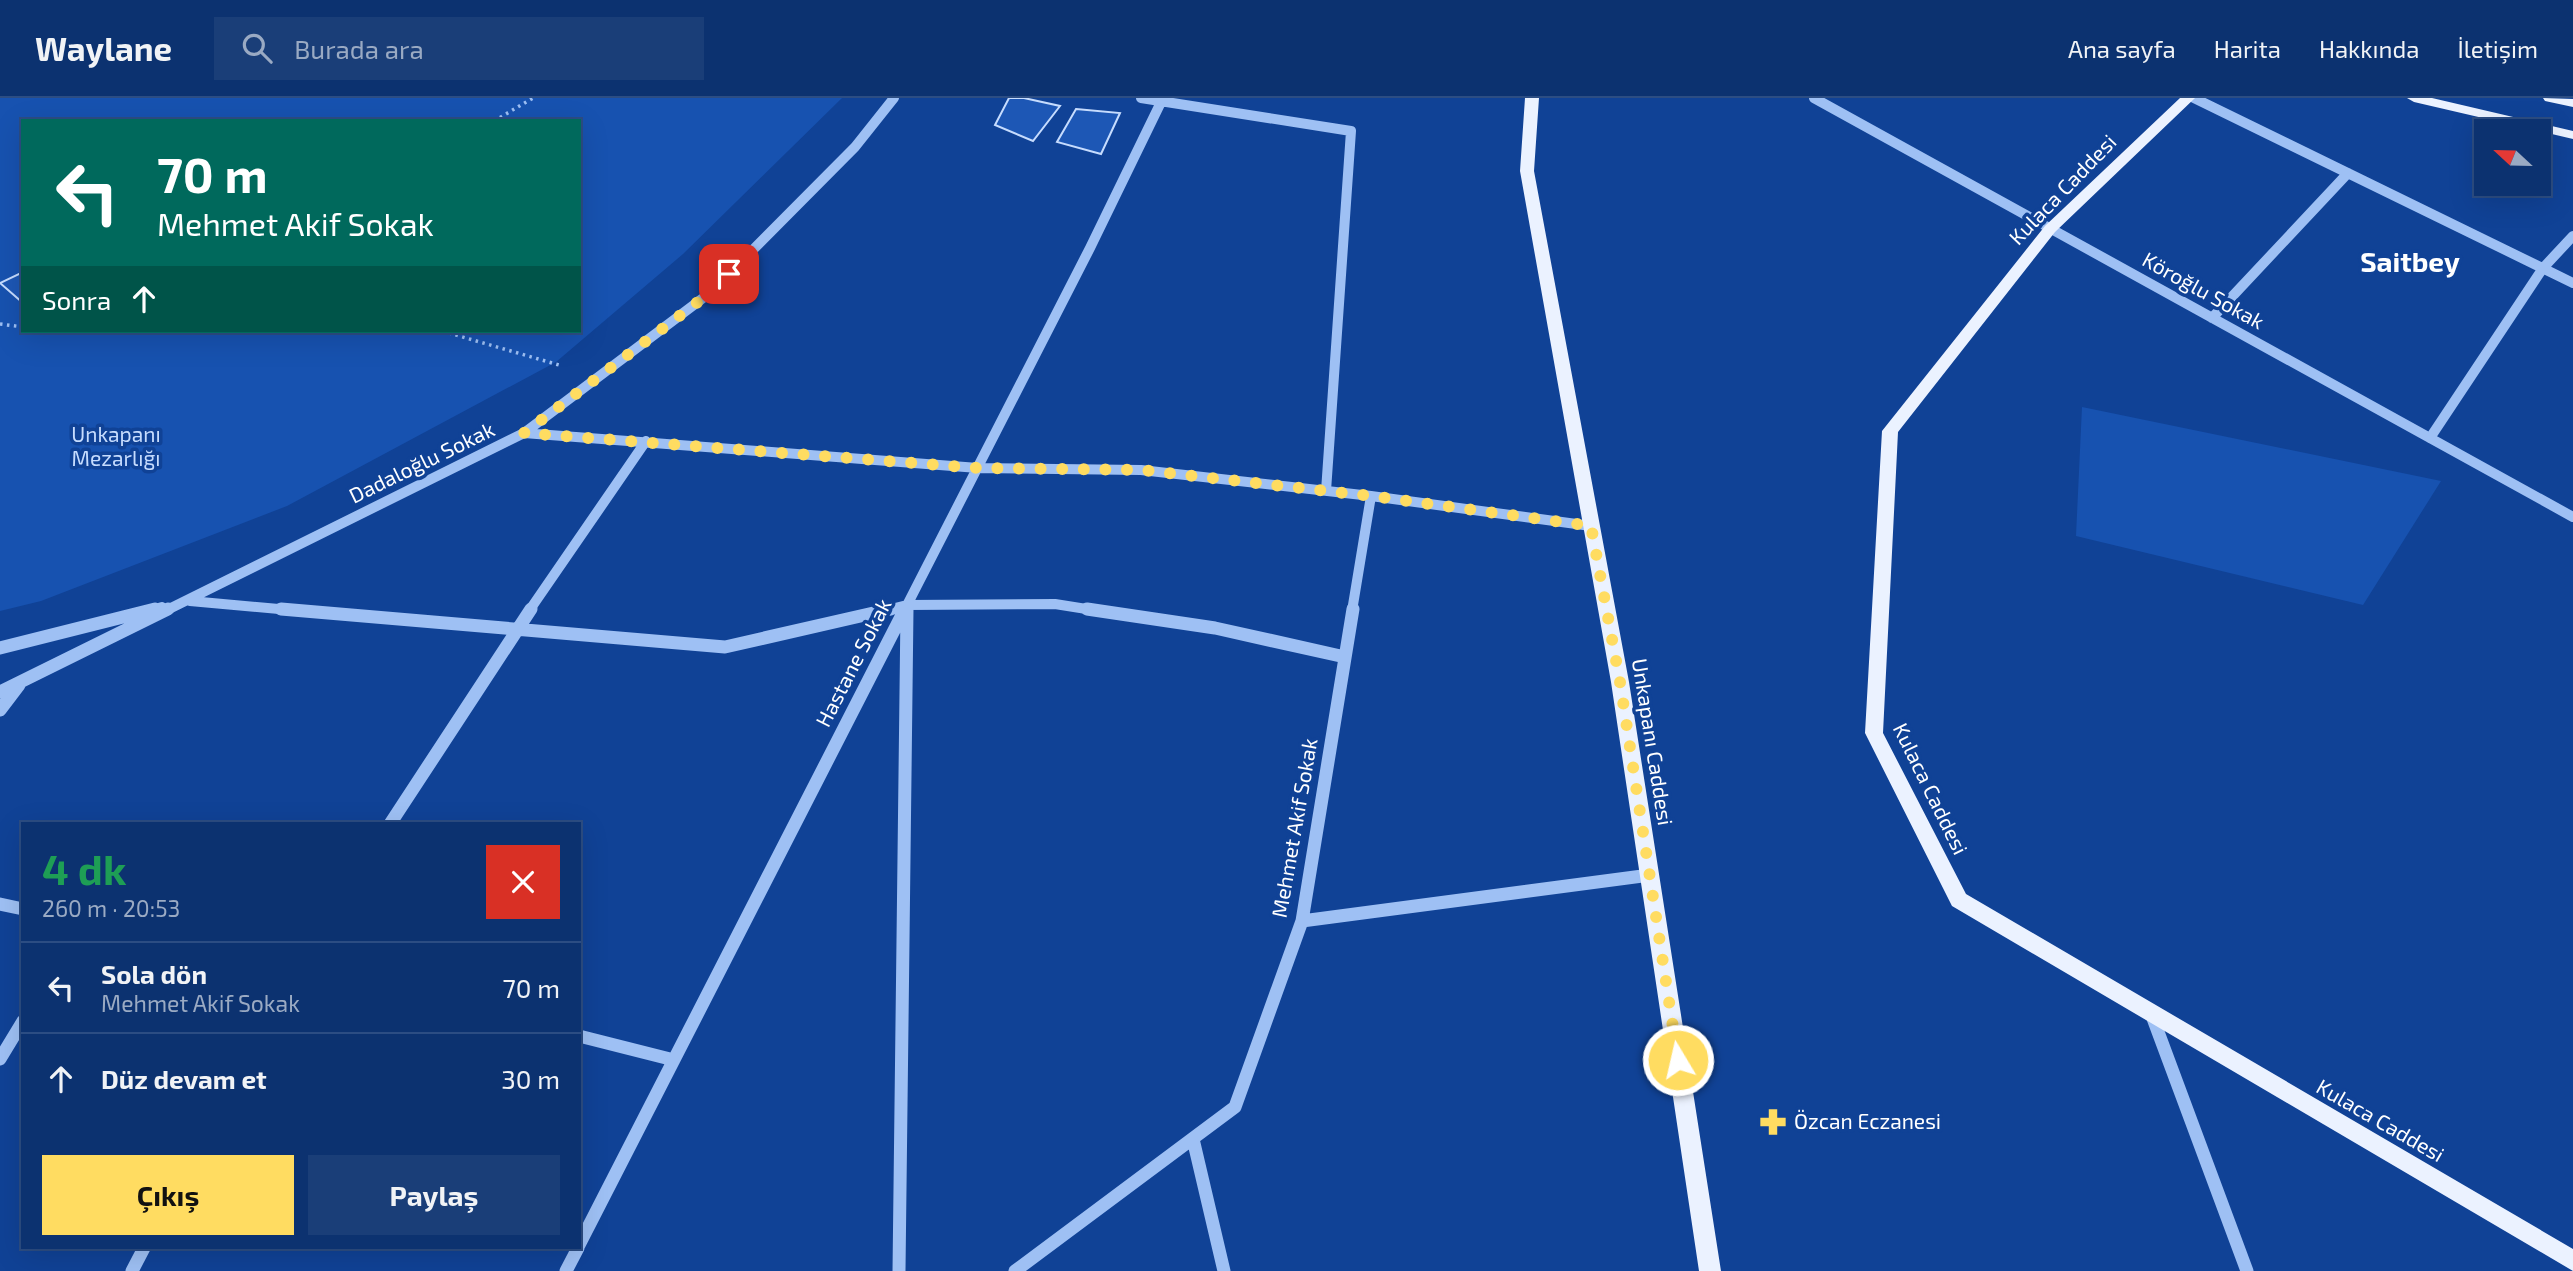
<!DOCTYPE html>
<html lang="tr">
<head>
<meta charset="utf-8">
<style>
  body { margin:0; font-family:"Exo 2",sans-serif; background:#1a3e78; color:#f1f3f6; height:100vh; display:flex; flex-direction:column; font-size:26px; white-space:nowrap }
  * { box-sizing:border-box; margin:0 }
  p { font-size:23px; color:#9aaac3 }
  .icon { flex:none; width:38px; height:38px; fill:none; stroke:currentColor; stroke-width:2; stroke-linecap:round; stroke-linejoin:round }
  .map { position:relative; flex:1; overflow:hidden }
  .drawer { position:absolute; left:21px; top:724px; width:560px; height:427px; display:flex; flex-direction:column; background:#0c3270; border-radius:0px; box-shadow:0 7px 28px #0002,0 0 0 2px #2c4d83 }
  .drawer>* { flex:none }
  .guide { position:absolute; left:21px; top:21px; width:560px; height:214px; border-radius:0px; box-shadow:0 7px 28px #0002,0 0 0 2px #2c4d83; background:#00695c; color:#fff; overflow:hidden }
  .needle { width:46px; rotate:292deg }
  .buttons { position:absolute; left:2474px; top:21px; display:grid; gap:14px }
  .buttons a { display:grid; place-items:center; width:77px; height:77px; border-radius:0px; background:#0c3270; box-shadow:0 7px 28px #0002,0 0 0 2px #2c4d83; font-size:35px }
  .pin { position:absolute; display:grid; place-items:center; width:60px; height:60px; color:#fff; margin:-30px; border-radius:14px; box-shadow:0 4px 10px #0006 }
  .me { position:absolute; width:77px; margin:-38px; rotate:351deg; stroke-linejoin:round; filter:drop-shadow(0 0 5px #0008) }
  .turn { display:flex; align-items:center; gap:24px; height:147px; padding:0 21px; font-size:32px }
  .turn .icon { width:91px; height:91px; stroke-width:2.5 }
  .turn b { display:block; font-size:49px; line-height:60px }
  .then { display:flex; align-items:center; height:66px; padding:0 21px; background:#0003; gap:14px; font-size:26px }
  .round { display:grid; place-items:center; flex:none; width:74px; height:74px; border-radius:0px; background:#1a3e78 }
  .headline { display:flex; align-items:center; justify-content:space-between; height:119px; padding:0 21px }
  h1 { font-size:42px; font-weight:700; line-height:52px; color:#1e9e55 }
  .cta { display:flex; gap:14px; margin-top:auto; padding:14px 21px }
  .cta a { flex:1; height:80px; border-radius:0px; background:#ffdc61; color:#111; font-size:28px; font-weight:700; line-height:80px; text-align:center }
  .cta a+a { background:#1a3e78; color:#f1f3f6 }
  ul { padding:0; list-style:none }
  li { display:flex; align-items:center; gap:21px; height:91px; padding:0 21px; border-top:2px solid #2c4d83 }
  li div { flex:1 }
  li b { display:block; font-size:26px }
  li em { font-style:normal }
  header { display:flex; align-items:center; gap:42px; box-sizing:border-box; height:98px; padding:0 35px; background:#0c3270; border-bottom:2px solid #2c4d83 }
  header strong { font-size:33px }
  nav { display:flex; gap:38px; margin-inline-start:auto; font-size:24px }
  .search { width:490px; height:63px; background:#1a3e78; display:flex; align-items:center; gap:18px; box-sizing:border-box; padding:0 24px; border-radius:0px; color:#9aaac3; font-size:26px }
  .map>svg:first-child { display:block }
</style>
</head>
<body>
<header>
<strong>Waylane</strong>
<div class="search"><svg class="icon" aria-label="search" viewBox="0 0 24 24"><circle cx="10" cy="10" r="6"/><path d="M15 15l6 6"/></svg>Burada ara</div>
<nav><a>Ana sayfa</a><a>Harita</a><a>Hakkında</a><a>İletişim</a></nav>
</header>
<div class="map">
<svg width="2573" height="1173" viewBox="0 0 2573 1173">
  <rect width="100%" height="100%" fill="#104296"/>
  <!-- green -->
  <path fill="#1752b0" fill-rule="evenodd" d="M0,0H842L683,156L556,264L287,408L41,503L0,513ZM23,23H579V233H23Z
    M2082,309L2441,383L2363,507L2076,438Z"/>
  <!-- building -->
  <path fill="#1d57b5" stroke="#c6dcfe" stroke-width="2" d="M1009,0H1024L1060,8L1033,43L995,27Z
    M1076,11L1120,15L1101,56L1057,44Z
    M23,174V205L0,185Z"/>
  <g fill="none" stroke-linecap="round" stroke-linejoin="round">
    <!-- path -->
    <path stroke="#9ec0f4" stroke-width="3.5" stroke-dasharray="2.5 4.5" stroke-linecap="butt" d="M494,23L533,0
      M0,226L23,229
      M442,233L559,267"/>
    <!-- minor-far1 -->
    <path stroke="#9ec0f4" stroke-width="10" d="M1141,0L1351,33L1326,393
      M1814,0L2573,419
      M2194,0L2573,185
      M2212,220L2348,75
      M524,335L978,370L1141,372L1371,398
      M2430,340L2543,170L2573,138
      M190,503L301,513
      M148,513L162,509
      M165,513L524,335L711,194L855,49L894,0
      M529,513L646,343
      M883,513L907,507
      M904,513L1090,150L1163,0
      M907,513V507L1055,506L1099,513
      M1352,513L1371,398L1591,428"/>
    <!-- minor -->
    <path stroke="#9ec0f4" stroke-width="13" d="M281,511L725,549L891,511
      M1087,511L1215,530L1345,559
      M0,550L155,511
      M0,594L168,511
      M0,612L19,587
      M390,726L531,511
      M0,806L23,811
      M1302,823L1650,777
      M2151,915L2247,1173
      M579,938L674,962
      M0,961L23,923
      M1193,1041L1224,1173
      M579,1147L905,511
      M132,1173L144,1150
      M566,1173L578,1150
      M899,1173L907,511
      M1015,1173L1235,1009L1302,823L1353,511"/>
    <!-- major -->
    <path fill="#ebf2ff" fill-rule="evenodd" d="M1525,0H1539L1534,73L1629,584L1721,1173H1699L1611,584L1520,73Z
      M2180,0H2195L2055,134L1898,334L1883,635L1966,796L2573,1151V1173L1952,808L1865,635L1882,333L2045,128Z
      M2407,0H2432L2573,33V41L2414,4Z
      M2543,0L2573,1V9L2545,3Z"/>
  </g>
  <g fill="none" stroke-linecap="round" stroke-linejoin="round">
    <!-- route -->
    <path stroke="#ffdc61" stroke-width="12" stroke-dasharray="0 21.6" d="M729,176L711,194L524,335L978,370L1141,372L1371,398L1591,428L1620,584L1678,962"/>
  </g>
  <!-- icons -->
  <defs>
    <symbol id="pharmacy-bare" viewBox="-9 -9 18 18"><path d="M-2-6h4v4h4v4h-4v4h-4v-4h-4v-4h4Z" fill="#ffdc61" stroke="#104296" stroke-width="2.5" paint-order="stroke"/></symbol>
  </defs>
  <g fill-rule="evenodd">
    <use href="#pharmacy-bare" x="1754" y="1005" width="38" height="38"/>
  </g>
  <g text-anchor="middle" stroke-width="7" stroke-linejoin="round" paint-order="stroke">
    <!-- street labels -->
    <g font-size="21" fill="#fff" stroke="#104296">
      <text transform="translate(2063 92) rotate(-46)" y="7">Kulaca Caddesi</text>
      <text transform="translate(2203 193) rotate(29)" y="7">Köroğlu Sokak</text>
      <text transform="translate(422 365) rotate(-26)" y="7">Dadaloğlu Sokak</text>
      <text transform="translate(854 565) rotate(-63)" y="7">Hastane Sokak</text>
      <text transform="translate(1652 644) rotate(81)" y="7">Unkapanı Caddesi</text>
      <text transform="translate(1930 691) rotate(64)" y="7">Kulaca Caddesi</text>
      <text transform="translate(1295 730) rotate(-80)" y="7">Mehmet Akif Sokak</text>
      <text transform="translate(2380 1023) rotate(30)" y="7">Kulaca Caddesi</text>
    </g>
    <!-- park labels -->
    <g font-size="21" fill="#c6dcfe" stroke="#104296">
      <text x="116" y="344">Unkapanı<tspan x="116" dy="24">Mezarlığı</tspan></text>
    </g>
    <!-- poi labels -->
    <g font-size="21" fill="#fff" stroke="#104296" text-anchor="start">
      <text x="1794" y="1031">Özcan Eczanesi</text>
    </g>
    <!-- district labels -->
    <g font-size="28" font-weight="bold" fill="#fff" stroke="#104296">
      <text x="2410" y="174">Saitbey</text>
    </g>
  </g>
</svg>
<div class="buttons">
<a><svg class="needle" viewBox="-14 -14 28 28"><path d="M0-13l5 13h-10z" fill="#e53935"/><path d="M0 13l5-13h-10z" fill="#9aaac3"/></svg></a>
</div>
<div class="pin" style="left:729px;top:176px;background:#d93025"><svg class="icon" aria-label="arrive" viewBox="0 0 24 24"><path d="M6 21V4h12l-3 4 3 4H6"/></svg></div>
<svg class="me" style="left:1678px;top:962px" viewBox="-20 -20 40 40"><circle r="17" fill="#ffdc61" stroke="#fff" stroke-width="3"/><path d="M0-11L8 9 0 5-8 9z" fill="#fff"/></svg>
<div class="guide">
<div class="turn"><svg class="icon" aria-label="left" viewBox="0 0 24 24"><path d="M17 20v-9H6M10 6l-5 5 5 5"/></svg><div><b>70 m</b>Mehmet Akif Sokak</div></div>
<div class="then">Sonra<svg class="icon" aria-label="ahead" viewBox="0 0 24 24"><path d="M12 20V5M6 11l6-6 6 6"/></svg></div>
</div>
<section class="drawer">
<div class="headline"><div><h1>4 dk</h1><p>260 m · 20:53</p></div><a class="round" style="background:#d93025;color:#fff"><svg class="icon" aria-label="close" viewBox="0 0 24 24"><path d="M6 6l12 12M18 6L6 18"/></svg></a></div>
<ul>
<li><svg class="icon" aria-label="left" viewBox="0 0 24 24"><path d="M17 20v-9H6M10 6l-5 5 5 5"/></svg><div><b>Sola dön</b><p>Mehmet Akif Sokak</p></div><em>70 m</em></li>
<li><svg class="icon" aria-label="ahead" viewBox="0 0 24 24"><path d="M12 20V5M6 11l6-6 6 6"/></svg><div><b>Düz devam et</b></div><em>30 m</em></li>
</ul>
<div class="cta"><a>Çıkış</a><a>Paylaş</a></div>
</section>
</div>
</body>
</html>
